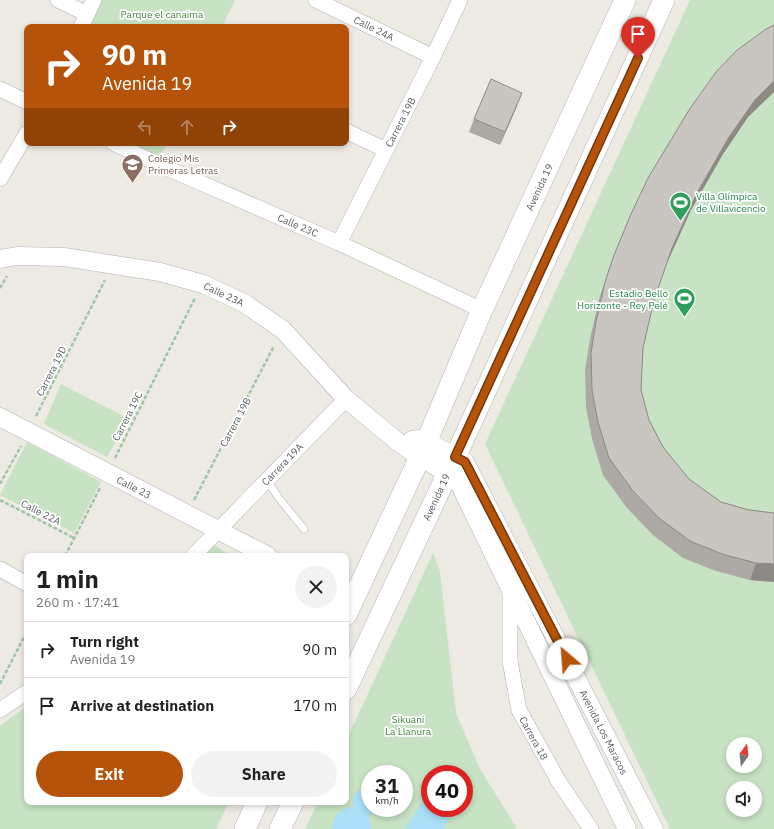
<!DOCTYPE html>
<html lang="en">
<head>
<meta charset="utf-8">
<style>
  body { margin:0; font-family:"IBM Plex Sans",sans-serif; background:#f2f2f2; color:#222; height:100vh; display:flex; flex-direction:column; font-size:15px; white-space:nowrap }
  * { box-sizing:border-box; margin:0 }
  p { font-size:13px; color:#767676 }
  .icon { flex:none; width:22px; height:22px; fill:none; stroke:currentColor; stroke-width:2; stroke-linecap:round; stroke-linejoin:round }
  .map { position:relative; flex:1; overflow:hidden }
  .side { position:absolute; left:24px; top:553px; width:325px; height:252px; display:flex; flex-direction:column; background:#fff; border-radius:8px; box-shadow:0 2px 6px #0003 }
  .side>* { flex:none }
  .banner { position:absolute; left:24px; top:24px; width:325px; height:122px; border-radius:8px; box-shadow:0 2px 6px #0003; background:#b45309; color:#fff; overflow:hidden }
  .needle { width:26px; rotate:15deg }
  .tools { position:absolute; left:726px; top:737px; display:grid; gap:8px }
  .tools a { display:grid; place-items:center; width:36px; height:36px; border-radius:50%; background:#fff; box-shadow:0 2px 6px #0003; font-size:20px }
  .speed { position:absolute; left:361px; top:765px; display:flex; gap:8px; font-size:20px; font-weight:700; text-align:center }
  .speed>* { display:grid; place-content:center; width:52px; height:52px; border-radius:50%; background:#fff; box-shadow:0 2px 6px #0003; line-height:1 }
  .speed small { font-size:10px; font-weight:400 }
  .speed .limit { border:6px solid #d22; background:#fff; color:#111 }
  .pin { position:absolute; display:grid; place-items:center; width:34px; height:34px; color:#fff; margin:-41px -17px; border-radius:50% 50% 50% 0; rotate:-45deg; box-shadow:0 0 4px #0007 }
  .pin .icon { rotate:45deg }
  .me { position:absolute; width:44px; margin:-22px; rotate:333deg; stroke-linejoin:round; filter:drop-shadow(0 0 3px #0008) }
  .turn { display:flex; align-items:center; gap:14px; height:84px; padding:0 12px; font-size:18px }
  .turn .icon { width:52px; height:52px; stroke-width:2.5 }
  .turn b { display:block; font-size:28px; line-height:34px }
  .lanes { display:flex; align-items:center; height:38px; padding:0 12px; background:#0003; justify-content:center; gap:20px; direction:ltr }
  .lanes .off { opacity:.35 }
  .round { display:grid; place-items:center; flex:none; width:42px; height:42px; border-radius:21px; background:#f2f2f2 }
  .head { display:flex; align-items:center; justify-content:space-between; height:68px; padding:0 12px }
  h1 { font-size:24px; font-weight:700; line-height:30px }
  .action { display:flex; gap:8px; margin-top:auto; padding:8px 12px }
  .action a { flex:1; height:46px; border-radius:24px; background:#b45309; color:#fff; font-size:16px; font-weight:700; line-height:46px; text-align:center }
  .action a+a { background:#f2f2f2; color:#222 }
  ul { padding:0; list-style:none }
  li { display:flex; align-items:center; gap:12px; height:56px; padding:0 12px; border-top:1px solid #e0e0e0 }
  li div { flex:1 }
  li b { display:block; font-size:15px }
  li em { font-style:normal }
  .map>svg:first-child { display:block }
</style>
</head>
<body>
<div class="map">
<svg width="774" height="829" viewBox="0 0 774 829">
  <rect width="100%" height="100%" fill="#edeae4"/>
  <!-- green -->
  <path fill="#c7e3c3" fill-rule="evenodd" d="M101,0H235L222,27H89Z
    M690,0H774V829H670L485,444ZM733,744H755V766H733ZM733,788H755V810H733Z
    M128,143H167L159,158Z
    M61,384L129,419L107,457L44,424Z
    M27,442L101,482L74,533L0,495Z
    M213,544L231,556H203Z
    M433,553L440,572L456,713L479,767L517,829H305L318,802H346V741ZM370,774H404V808H370ZM430,774H464V808H430Z
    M27,706V802H229L216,829H0V726Z"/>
  <!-- water -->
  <path fill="#aadff7" d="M366,789L370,790V808H378L372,814L368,815L370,820L371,829H332C333,816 340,808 353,807C351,797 356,790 366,789Z
    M430,791V808H456L443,829H405Z"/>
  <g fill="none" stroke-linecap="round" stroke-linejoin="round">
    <defs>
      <path id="service" d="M267,480L278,497L304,529"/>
      <path id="minor" d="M58,0L87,14
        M316,0L433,57
        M81,27L94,0
        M0,89L27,102
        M346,131L386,150
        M113,143L160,165L339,243L482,310
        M0,179L27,133
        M339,243L433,57L460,0
        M193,556L346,399
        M0,569L27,584
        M510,589V661L519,710L559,782L591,829
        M0,710L27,692"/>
      <path id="tertiary" d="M0,259L17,256L64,257L160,272L203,284L244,303L283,330L346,399L398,442L420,457L457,479L627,829
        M0,417L268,556
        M412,440L419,439L426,441L465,462L654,829"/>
      <path id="secondary" d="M346,615L420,457L482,310L625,0
        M346,689L459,449L664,0
        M245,829L257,802
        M280,829L293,802"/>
    </defs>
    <!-- service casing -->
    <use href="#service" stroke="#afb2b5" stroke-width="8"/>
    <!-- minor casing -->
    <use href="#minor" stroke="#afb2b5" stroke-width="16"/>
    <!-- tertiary casing -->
    <use href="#tertiary" stroke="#afb2b5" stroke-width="19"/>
    <!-- secondary casing -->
    <use href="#secondary" stroke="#b0b4b8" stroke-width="22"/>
    <!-- path -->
    <path stroke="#9ec5a4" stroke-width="2.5" stroke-dasharray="4 2" stroke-linecap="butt" d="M0,288L7,276
      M36,416L105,280
      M115,458L195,298
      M0,484L21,446
      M0,500L74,538
      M194,500L274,346
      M65,556L100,488
      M0,684L27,631"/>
    <!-- service -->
    <use href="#service" stroke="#fff" stroke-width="7"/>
    <!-- minor -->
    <use href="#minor" stroke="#fff" stroke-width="15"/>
    <!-- tertiary -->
    <use href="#tertiary" stroke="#fff" stroke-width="18"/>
    <!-- secondary -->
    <use href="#secondary" stroke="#fff" stroke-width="21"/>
  </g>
  <!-- wall -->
  <path fill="#ada9a5" d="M774,25V92L748,117L723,154L691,210L666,265L654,300L643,348L641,390L649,420L663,447L689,479L721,502L749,510L774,513V582L750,580L716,571L683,558L653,535L627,508L603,475L592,439L586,407L585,370L590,339L599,299L614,255Z
    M517,106L500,145L469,132L474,119Z"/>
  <!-- shaded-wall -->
  <path fill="#8d8a86" d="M774,81V92L748,117L723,154L691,210L666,265L672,248L697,193L729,137L755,100Z
    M522,93L517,106L500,145L505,132Z
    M756,563L774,564V582L750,580Z"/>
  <!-- building -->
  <path fill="#c9c5c0" stroke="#8d8a86" d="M774,25V81L755,100L729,137L697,193L672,248L654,300L643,348L641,390L649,420L663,447L689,479L721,502L749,510L774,513V564L756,563L722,554L690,541L659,518L633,491L609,458L598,422L592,390L591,353L596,322L605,282L614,255L631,214L648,178L689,110L716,72L736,51L766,29Z
    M491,79L522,93L505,132L474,119Z"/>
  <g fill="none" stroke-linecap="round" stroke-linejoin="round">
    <defs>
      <path id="route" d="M567,659L465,462L455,457L638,58"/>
    </defs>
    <!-- route casing -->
    <use href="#route" stroke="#753606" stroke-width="10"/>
    <!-- route -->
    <use href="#route" stroke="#b45309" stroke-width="7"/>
  </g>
  <!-- icons -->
  <defs>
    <symbol id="school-pin" viewBox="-11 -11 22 30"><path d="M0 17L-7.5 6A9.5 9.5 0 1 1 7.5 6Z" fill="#8d6e63" stroke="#fff"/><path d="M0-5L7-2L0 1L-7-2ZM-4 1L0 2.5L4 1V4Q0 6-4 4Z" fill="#fff"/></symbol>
    <symbol id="stadium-pin" viewBox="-11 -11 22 30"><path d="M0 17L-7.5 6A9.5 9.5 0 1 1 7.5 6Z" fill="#2e9e5b" stroke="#fff"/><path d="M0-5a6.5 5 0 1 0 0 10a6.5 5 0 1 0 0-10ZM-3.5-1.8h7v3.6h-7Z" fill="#fff"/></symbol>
  </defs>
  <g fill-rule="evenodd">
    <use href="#school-pin" x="120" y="152" width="25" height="34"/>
    <use href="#stadium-pin" x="668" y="190" width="25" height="34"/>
    <use href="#stadium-pin" x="672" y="286" width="25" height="34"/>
  </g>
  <g text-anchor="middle" stroke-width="3.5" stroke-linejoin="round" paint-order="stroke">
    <!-- park labels -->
    <g font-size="10" fill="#42813d" stroke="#fff">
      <text x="162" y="18">Parque el canaima</text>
      <text x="408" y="723">Sikuani<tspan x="408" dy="12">La Llanura</tspan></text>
    </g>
    <!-- street labels -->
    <g font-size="10" fill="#5c6063" stroke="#fff">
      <text transform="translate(374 28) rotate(26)" y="4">Calle 24A</text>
      <text transform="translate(400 122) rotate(-63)" y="4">Carrera 19B</text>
      <text transform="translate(539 187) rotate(-65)" y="4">Avenida 19</text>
      <text transform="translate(298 225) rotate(23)" y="4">Calle 23C</text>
      <text transform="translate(224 294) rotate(25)" y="4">Calle 23A</text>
      <text transform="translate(51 371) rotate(-63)" y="4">Carrera 19D</text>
      <text transform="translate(127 416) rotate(-63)" y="4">Carrera 19C</text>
      <text transform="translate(235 422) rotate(-62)" y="4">Carrera 19B</text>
      <text transform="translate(282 464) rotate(-46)" y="4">Carrera 19A</text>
      <text transform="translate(134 487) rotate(27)" y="4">Calle 23</text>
      <text transform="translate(436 497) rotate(-65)" y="4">Avenida 19</text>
      <text transform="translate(41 512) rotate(27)" y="4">Calle 22A</text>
      <text transform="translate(604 732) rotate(63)" y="4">Avenida Los Maracos</text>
      <text transform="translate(534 738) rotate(61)" y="4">Carrera 18</text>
    </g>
    <!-- education labels -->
    <g font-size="10" fill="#785e54" stroke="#fff" text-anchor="start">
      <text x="148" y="162">Colegio Mis<tspan x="148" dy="12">Primeras Letras</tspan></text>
    </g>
    <!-- leisure labels -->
    <g font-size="10" fill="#27864d" stroke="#fff" text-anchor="start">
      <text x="696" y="200">Villa Olímpica<tspan x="696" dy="12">de Villavicencio</tspan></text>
      <text x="668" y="297" text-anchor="end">Estadio Bello<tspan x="668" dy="12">Horizonte - Rey Pelé</tspan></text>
    </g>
  </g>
</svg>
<div class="tools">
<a><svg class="needle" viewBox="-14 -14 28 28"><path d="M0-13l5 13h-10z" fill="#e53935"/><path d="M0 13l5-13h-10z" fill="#767676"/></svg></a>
<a><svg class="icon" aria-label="sound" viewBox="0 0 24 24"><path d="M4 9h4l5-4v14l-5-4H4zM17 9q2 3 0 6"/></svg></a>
</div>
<div class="speed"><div>31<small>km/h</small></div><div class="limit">40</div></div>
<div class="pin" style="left:638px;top:58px;background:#d93025"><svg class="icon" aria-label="arrive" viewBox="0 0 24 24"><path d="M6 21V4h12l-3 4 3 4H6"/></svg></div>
<svg class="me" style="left:567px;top:659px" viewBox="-20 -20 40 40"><circle r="19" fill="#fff"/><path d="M0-13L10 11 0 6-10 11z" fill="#b45309"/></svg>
<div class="banner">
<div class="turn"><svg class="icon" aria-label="right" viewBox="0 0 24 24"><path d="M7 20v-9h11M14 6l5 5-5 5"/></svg><div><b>90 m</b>Avenida 19</div></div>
<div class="lanes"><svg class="icon off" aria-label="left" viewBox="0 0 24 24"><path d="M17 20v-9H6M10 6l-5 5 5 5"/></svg><svg class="icon off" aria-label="ahead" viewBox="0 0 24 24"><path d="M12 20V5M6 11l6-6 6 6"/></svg><svg class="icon" aria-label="right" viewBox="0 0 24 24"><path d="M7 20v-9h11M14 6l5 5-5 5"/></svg></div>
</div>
<section class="side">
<div class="head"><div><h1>1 min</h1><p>260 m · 17:41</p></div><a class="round"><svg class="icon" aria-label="close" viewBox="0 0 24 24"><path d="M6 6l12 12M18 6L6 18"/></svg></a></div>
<ul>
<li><svg class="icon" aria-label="right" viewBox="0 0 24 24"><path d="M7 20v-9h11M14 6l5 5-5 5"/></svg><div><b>Turn right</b><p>Avenida 19</p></div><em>90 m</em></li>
<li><svg class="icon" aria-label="arrive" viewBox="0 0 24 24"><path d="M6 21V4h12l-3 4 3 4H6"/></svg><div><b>Arrive at destination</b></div><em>170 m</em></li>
</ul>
<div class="action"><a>Exit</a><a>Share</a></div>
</section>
</div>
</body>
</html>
